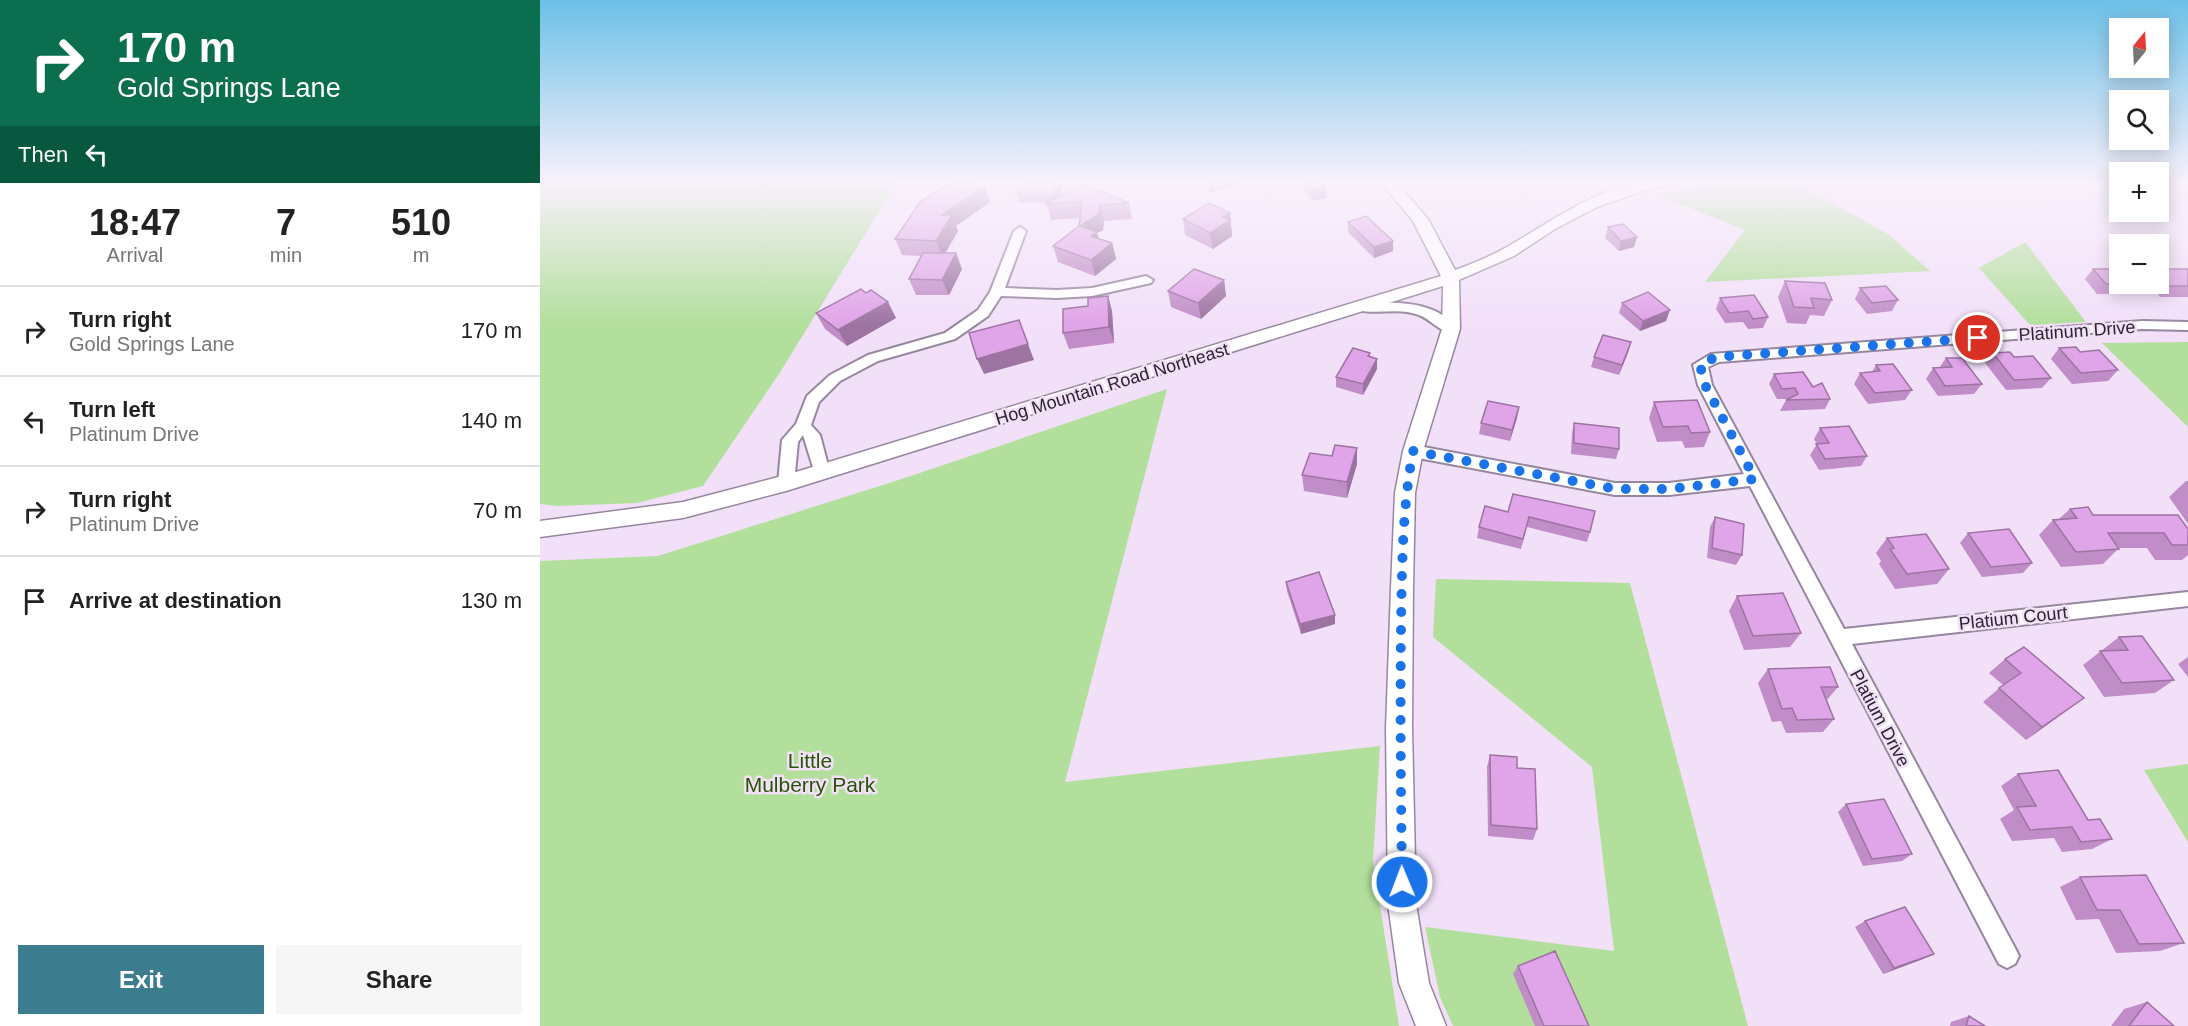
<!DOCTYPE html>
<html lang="en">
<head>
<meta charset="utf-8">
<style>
  body { margin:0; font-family:Arial,sans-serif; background:#f6f6f6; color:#222; height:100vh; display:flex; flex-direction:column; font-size:22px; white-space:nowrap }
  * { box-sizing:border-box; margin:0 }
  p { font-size:20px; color:#767676 }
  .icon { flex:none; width:33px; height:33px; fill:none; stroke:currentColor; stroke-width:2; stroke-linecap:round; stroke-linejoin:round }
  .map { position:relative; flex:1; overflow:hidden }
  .side { display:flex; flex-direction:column; background:#fff; width:540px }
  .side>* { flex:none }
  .hud { background:#0b6e4f; color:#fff; overflow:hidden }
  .needle { width:39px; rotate:18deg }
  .fabs { position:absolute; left:1569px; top:18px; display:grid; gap:12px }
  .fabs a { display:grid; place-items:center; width:60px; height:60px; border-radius:0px; background:#fff; box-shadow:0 3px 15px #0003; font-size:30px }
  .pin { position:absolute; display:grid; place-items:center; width:51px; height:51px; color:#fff; margin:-26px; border:3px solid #fff; border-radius:50%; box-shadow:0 2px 6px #0007 }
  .me { position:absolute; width:66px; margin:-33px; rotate:359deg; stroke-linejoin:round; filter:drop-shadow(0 0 4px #0008) }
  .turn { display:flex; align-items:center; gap:21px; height:126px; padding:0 18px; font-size:27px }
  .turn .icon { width:78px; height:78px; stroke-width:2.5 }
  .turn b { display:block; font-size:42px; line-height:51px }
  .then { display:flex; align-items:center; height:57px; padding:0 18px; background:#0003; gap:12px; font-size:22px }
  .eta { display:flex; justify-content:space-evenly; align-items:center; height:102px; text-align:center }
  .eta b { font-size:36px; font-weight:700; line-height:42px }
  .button { display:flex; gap:12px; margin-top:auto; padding:12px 18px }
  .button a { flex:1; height:69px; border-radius:0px; background:#3b7d8f; color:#fff; font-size:24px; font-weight:700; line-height:69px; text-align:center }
  .button a+a { background:#f6f6f6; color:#222 }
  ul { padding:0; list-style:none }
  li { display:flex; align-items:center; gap:18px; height:90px; padding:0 18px; border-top:2px solid #e0e0e0 }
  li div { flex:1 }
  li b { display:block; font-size:22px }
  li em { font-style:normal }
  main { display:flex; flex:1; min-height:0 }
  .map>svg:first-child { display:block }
</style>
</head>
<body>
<main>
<section class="side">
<div class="hud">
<div class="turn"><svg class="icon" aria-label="right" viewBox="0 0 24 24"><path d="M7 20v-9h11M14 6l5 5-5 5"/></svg><div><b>170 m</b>Gold Springs Lane</div></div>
<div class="then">Then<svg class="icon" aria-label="left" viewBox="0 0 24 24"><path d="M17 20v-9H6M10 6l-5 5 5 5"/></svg></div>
</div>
<div class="eta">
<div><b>18:47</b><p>Arrival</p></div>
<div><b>7</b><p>min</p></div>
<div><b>510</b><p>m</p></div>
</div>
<ul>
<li><svg class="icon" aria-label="right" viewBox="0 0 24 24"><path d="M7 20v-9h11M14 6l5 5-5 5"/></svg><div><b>Turn right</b><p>Gold Springs Lane</p></div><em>170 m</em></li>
<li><svg class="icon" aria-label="left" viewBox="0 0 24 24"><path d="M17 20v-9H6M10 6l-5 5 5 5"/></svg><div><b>Turn left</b><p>Platinum Drive</p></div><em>140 m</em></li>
<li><svg class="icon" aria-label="right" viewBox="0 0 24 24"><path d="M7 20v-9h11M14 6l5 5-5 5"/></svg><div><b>Turn right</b><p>Platinum Drive</p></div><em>70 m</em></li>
<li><svg class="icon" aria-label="arrive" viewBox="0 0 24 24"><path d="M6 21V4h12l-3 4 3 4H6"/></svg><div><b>Arrive at destination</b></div><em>130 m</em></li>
</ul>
<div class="button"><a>Exit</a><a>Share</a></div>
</section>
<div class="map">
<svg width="1648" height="1026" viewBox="0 0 1648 1026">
  <rect width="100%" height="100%" fill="#f2e0f9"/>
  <!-- green -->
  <path fill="#b2df9c" d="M0,182H357L239,374L163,486L97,503L17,506L0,504Z
    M1258,184L1348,234L1390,271L1165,282L1205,230L1115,194L1172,185Z
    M1485,242L1546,322L1490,325L1439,268Z
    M1648,342V427L1562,343Z
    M627,389L525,782L840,746L833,861L859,1026H0V561L118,556L368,477Z
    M896,579L1090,583L1208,1026H913L900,997L885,927L1074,951L1052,767L893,637Z
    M1648,764V842L1604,770Z"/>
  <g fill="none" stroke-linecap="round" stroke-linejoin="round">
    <defs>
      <path id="minor" d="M480,227L486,231L465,288L517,290L552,288L606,276L613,280L611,283L552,296L517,298L461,296L448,316L415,339L338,361L300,381L279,402L271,425L280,435L290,473L288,477H276L263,435L258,442L254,483L252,487H240L238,483L242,440L256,424L267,396L290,375L328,355L405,333L438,310L450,292L474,231Z
        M822,303C854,302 896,300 918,329L916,332C903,336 891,319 879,315C859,307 837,315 817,310L815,307L817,304Z
        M1602,321L1648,322V330L1602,329L1179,362L1168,367L1172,385L1304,629L1648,592V606L1312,644L1475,948L1479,956L1475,964L1467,968L1459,964L1210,486L1129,495H1075L873,457L867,455L865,451L867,447L873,445L1075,483H1129L1204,474L1158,385L1153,365L1171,354Z"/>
      <path id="tertiary" d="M841,182H856L888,219L915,270C932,264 949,257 965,248C1017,219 1069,176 1132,182L1130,185L1100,192L1057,207L1015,229L974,256L919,280L920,329L883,451L875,493L873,588L872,728L876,904L889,983L906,1026H876L859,983L848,904L846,728L851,588L855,493L863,451L902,329L903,286L246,491L143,518L0,537V521L143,502L246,475L901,276L873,221Z"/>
    </defs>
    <!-- minor casing -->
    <use href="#minor" stroke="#97879e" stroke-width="4"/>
    <!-- tertiary casing -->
    <use href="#tertiary" stroke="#97879e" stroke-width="3"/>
    <!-- minor -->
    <use href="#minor" fill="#fff" fill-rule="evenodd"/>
    <!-- tertiary -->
    <use href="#tertiary" fill="#fff" fill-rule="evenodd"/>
  </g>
  <!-- wall -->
  <path fill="#c18dc8" d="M664,182H702V185L670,192Z
    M763,182H782L786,187L787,197L773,201L763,189Z
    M522,186L519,196L589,203L592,219L564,221L563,230L557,233L559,239L572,243L576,259L555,276L518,262L513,246L539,226L540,218L511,220L507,205L500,202L480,203L476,192Z
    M450,202L416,226L418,231L405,253L422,269L409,295H376L369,279L381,256L362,255L355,239Z
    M690,213L692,236L673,249L645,235L643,219Z
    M808,222L853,251L834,258L808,232Z
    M1068,227L1097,237L1094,247L1079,251L1065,238Z
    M1553,269H1648V297H1620L1618,294H1557L1545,279Z
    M684,280L686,296L661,319L631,307L628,291Z
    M1245,281L1292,300L1284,316L1270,315L1266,324L1247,323L1238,297Z
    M1320,288L1358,300L1352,311L1327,314L1315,299Z
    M568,296L572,311L574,343L529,349L523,333Z
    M1180,298L1228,317L1223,328L1208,329L1203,322L1185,323L1176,309Z
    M1082,303L1126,321L1100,331L1079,313Z
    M276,313L356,318L307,346L285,329Z
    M1091,342L1079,375L1051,367L1054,357Z
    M1519,348L1540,352L1578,370L1568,381L1532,384L1511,359Z
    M830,353V357L837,359V369L823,395L796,387V377Z
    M1453,353L1474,357L1511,378L1502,388L1466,390L1445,363Z
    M1406,358L1442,384L1434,394L1398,396L1386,379L1393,368H1399Z
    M1336,365L1372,390L1365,400L1328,404L1314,384L1320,373L1332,372Z
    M1234,374L1273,387L1290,399L1285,409L1240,411L1246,400L1249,399H1237L1229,384Z
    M1114,402L1170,432L1164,447L1145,448L1142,441L1117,442L1109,418Z
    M977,418L970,441L939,434L941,423Z
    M1034,423L1079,449L1076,459L1031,454L1032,433Z
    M1280,428L1327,456L1321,466L1279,470L1270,455L1277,444L1274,439Z
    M792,456L817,464L807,498L764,491L762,475Z
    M1646,481H1648V524L1629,497Z
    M945,506L1050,532L1047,542L987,527L981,549L937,538L939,527Z
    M1530,509L1553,515L1648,529V555L1642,560H1615L1607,548H1579L1563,564L1521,567L1499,535L1513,520L1519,519Z
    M1175,517L1202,555L1196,565L1167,558L1170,527Z
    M1428,533L1492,563L1483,573L1442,577L1420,543Z
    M1347,538L1409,569L1397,584L1355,589L1339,564L1341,561L1336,553Z
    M746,582L795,615V624L761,634L747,591Z
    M1197,596L1261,633L1250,647L1204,650L1189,611Z
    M1579,637L1634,680L1615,693L1564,697L1543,665Z
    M1648,657V677L1638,664Z
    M1465,659L1544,698L1486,740L1443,702L1463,685L1449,673Z
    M1228,669L1298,687L1287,700L1294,719L1283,732L1246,733L1241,721L1232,722L1218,683Z
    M950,755L977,768L997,829L993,840L948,836L947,767Z
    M1478,774L1548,820L1572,839L1552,849L1522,852L1514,838L1472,841L1460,819L1474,810L1461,786Z
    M1306,804L1372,854L1362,861L1323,866L1298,812Z
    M1540,877L1644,943L1620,951L1576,953L1559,919L1536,920L1520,887Z
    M1325,921L1394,954L1383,959L1343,974L1315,927Z
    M978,966L1049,1026H995L973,974Z
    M1607,1002L1634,1026H1571L1584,1009Z
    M1429,1016L1445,1026H1410L1411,1022Z"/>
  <!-- shaded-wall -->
  <path fill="#9d73a2" d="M517,182H520L522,186L517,203H513L512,199Z
    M668,182H702V185L670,192Z
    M912,182H922L912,184Z
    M445,186L450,202L416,226L418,231L403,257L396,241L402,215Z
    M786,187L787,197L773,201L772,191Z
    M560,205L564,221L563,230L557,233L561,247L540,226Z
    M690,213L692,236L673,249L670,233L683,217Z
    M1097,237L1094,247L1079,251L1081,241Z
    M853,241V251L834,258V247Z
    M572,243L576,259L555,276L551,260Z
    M416,253L422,269L409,295L402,280Z
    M684,280L686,296L661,319L658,303Z
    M568,296L572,311L574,343L569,327Z
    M348,302L356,318L307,346L298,330Z
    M1130,310L1126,321L1100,331L1103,321Z
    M1091,342L1088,353L1079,375L1082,365Z
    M488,344L494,360L444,374L437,359Z
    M837,359V369L823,395V384Z
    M979,407L977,418L970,441L972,430Z
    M817,448V464L807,498V482Z
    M795,615V624L761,634L760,624Z
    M1544,698L1526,711L1486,740L1502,727Z
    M1394,954L1383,959L1343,974L1354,968Z"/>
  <!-- building -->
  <path fill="#e0a4e8" stroke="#9d73a2" stroke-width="1.5" d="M411,182L415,183L417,182H431L445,186L402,215H412L396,241L355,239L380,202Z
    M480,182H517L512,199L497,192H476Z
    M765,182H782L786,187L772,191Z
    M541,183L589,203L560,205L559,214L540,226L557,232L551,236L572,243L551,260L513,246L539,226L542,201L506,204Z
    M669,203L690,213L683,217L690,220L670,233L643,219Z
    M826,216L853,241L834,247L808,222Z
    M1083,224L1097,237L1081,241L1068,227Z
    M383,253H416L402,280L369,279Z
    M654,269L684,280L658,303L628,291Z
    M1553,269H1580V284H1618V269H1648V286H1629L1627,284H1566Z
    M1245,281L1285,283L1292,300L1271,298L1274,308L1254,307Z
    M1346,286L1358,300L1332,303L1320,288Z
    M321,289L326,293L331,290L348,302L298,330L276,313Z
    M1108,292L1130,310L1103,321L1082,303Z
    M1214,295L1228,317L1213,319L1208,311L1189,313L1180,298Z
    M568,296L569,327L523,333V309L548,306V298Z
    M479,320L488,344L437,359L429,333Z
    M1063,335L1091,342L1082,365L1054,357Z
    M1536,347L1540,352L1559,350L1578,370L1541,373L1519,348Z
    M813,348L830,353L828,356L837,359L823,384L796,377Z
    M1470,352L1474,357L1493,356L1511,378L1474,380L1453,353Z
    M1406,358H1422L1442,384L1405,386L1393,368L1412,367Z
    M1353,364L1372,390L1335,393L1320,373L1340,371L1336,365Z
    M1263,372L1273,387L1282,383L1290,399L1246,400L1258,394L1255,388L1242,389L1234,374Z
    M1157,400L1170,432L1151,433L1148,426L1123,427L1114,402Z
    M948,401L979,407L972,430L941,423Z
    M1034,423L1079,428V449L1034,443Z
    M1309,426L1327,456L1285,459L1276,444L1289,443L1280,428Z
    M795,445L817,448L807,482L762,475L770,453L792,456Z
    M973,494L1055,511L1050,532L989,517L983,539L939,527L945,506L968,512Z
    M1548,507L1553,515H1638L1648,529V545H1632L1624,533H1568L1579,549L1536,552L1513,520L1537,518L1530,509Z
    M1175,517L1204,524L1202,555L1172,548Z
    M1469,529L1492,563L1451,567L1428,533Z
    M1386,534L1409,569L1367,574L1350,549L1354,548L1347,538Z
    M779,572L795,615L760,624L746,582Z
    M1243,593L1261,633L1213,636L1197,596Z
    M1602,636L1634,680L1582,683L1560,651L1588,650L1579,637Z
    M1484,647L1544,698L1502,727L1459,688L1481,673L1465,659Z
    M1290,667L1298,687H1281L1294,719L1257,720L1252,708L1242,709L1228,669Z
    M950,755L977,757V768L995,769L997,829L951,825Z
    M1518,770L1548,820L1560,819L1572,839L1541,842L1532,827L1490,830L1477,807L1496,806L1478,774Z
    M1344,799L1372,854L1332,859L1306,804Z
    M1606,875L1644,943L1599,944L1580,910H1557L1540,877Z
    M1365,907L1394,954L1354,968L1325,921Z
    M1015,951L1049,1026H1004L978,966Z
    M1607,1002L1634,1026H1589Z
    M1429,1016L1445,1026H1426Z"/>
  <!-- sky -->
  <linearGradient id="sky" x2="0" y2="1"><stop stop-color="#6cc0e7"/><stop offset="0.56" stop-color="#f9f1fc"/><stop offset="1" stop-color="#f9f1fc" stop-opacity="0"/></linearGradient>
  <rect width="1648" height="325" fill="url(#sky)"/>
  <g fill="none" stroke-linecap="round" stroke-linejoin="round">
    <!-- route -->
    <path stroke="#1a73e8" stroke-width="10" stroke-dasharray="0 18" d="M862,882C861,797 860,713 861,628C862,569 862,510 873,451L1076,489H1129L1215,479L1165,385L1160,365L1176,357L1438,338"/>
  </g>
  <g text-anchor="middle" stroke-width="5" stroke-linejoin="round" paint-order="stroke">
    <!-- street labels -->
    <g font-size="18" fill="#2b252e" stroke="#f2e0f9">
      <text transform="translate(1537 331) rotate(-4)" y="6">Platinum Drive</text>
      <text transform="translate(572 384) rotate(-17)" y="6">Hog Mountain Road Northeast</text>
      <text transform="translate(1473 618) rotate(-6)" y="6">Platium Court</text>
      <text transform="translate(1340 718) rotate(62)" y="6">Platium Drive</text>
    </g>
    <!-- near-park labels -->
    <g font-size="21" fill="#285504" stroke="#f2e0f9">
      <text x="270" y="768">Little<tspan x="270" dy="24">Mulberry Park</tspan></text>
    </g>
  </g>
</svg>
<div class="fabs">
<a><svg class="needle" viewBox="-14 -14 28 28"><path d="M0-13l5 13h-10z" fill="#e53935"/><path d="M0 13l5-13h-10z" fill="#767676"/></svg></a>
<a><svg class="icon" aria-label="search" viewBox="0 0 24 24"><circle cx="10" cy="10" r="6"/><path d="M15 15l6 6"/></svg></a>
<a>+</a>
<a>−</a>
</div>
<div class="pin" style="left:1438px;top:338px;background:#d93025"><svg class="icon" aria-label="arrive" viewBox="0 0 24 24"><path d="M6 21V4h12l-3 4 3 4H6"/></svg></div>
<svg class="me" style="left:862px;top:882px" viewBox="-20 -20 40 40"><circle r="17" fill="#1a73e8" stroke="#fff" stroke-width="3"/><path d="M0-11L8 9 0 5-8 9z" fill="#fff"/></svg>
</div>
</main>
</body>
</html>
